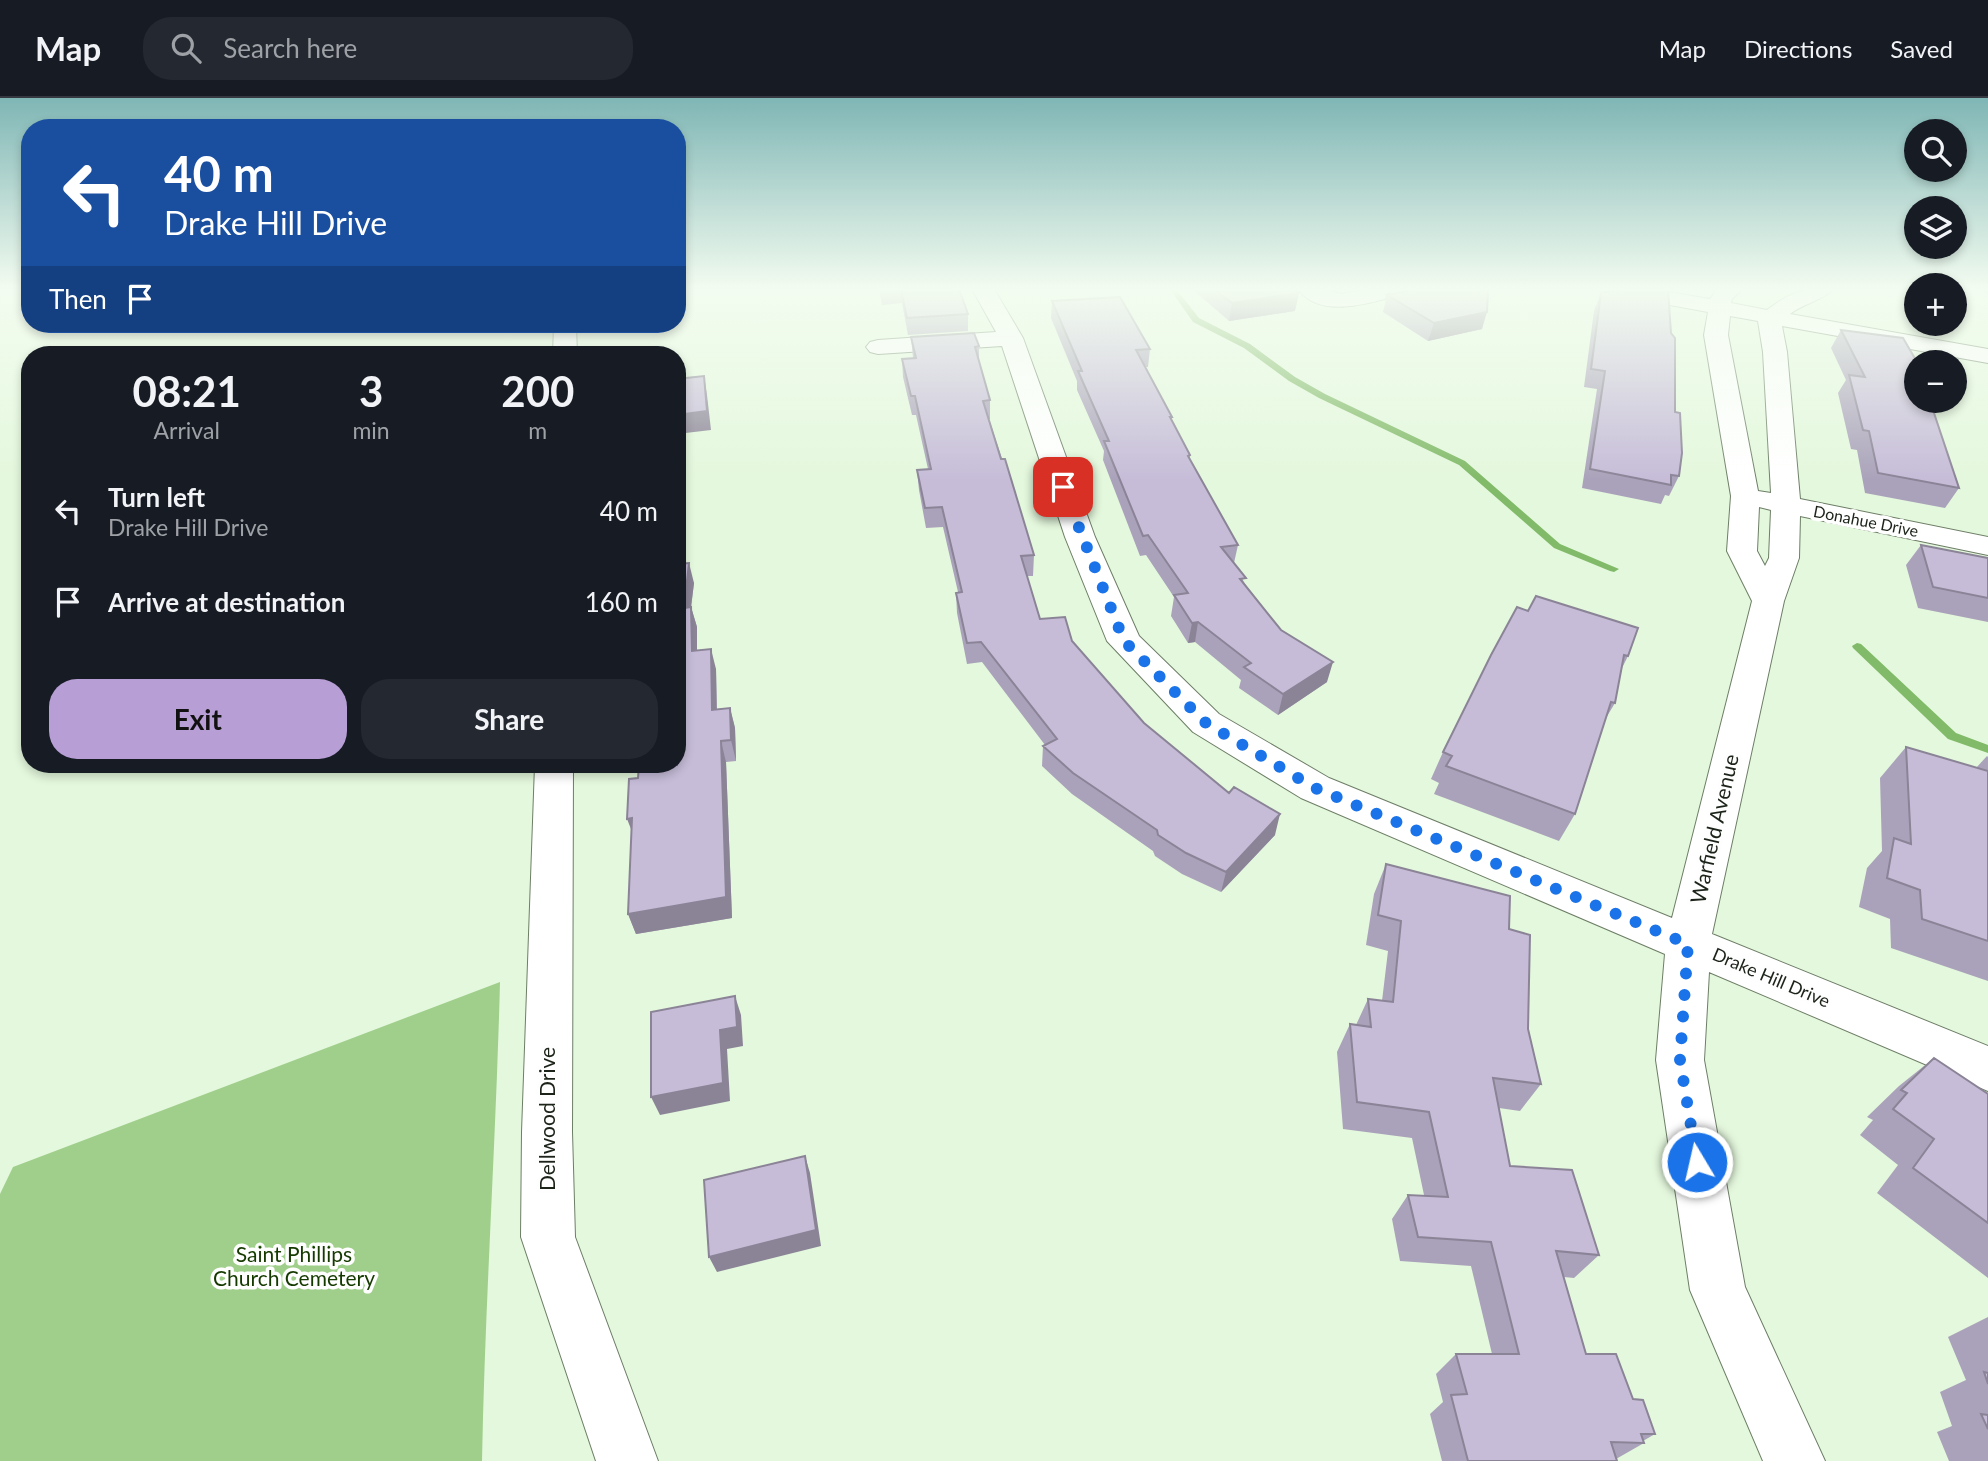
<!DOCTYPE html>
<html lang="en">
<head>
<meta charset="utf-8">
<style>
  body { margin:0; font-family:Lato,sans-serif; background:#242831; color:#f1f3f6; height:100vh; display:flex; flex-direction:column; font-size:26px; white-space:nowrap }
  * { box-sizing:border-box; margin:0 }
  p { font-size:23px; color:#9ea1a6 }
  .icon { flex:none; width:38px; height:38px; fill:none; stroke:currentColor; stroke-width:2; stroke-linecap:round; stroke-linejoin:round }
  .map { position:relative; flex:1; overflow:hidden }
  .details { position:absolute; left:21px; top:248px; width:665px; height:427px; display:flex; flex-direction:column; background:#171b24; border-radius:28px; box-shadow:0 4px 10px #0003 }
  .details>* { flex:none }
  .hud { position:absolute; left:21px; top:21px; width:665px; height:214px; border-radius:28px; box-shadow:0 4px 10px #0003; background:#1a4fa0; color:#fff; overflow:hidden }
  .controls { position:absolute; left:1904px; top:21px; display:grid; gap:14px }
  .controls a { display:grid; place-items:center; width:63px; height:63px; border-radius:50%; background:#171b24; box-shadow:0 4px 10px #0003; font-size:35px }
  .pin { position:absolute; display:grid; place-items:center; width:60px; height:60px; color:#fff; margin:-30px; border-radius:14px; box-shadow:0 4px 10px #0006 }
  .me { position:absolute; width:77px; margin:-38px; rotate:351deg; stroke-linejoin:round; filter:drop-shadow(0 0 5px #0008) }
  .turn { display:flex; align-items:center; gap:24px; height:147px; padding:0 28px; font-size:32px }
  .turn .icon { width:91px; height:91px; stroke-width:2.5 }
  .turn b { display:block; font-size:49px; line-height:60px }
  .then { display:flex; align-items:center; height:66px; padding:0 28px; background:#0003; gap:14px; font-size:26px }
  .eta { display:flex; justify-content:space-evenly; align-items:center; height:119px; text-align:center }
  .eta b { font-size:42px; font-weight:700; line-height:49px }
  .action { display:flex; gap:14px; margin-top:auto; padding:14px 28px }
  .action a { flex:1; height:80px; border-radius:28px; background:#b79ed5; color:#111; font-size:28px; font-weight:700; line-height:80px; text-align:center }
  .action a+a { background:#242831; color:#f1f3f6 }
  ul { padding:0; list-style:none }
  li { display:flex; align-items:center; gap:21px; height:91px; padding:0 28px }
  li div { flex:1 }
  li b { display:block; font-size:26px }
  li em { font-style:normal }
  header { display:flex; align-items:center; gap:42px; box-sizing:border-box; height:98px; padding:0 35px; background:#171b24; border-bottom:2px solid #363941 }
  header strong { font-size:33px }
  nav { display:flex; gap:38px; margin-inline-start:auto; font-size:24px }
  .search { width:490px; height:63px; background:#242831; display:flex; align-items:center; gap:18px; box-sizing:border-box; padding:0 24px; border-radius:28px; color:#9ea1a6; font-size:26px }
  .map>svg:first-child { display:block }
</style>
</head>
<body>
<header>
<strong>Map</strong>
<div class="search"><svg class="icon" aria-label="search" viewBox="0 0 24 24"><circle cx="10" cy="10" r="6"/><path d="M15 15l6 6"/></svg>Search here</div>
<nav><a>Map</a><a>Directions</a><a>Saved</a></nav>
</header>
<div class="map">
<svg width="1988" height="1363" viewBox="0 0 1988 1363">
  <rect width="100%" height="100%" fill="#e4f8dd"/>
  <!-- green -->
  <path fill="#a0cf8c" d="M500,884C496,1044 485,1203 482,1363H0V1096L13,1069Z"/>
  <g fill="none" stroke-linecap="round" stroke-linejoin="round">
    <!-- stream -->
    <path fill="#81ba68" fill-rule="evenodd" d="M1170,191H1176L1199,220L1250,246L1295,279L1325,296L1465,363L1560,446L1619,471L1614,474L1610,473L1554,450L1459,367L1319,300L1289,283L1244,250L1193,224Z
      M1857,545L1861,546L1956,635L1988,647V655L1948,641L1853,550L1852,548Z"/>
    <defs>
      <path id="street" d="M972,191H994L1023,240L1095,439L1139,538L1219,616L1329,680L1672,820L1752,503L1727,453L1731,398L1704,237L1708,214L1615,197L1607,196L1604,191H1650L1710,201L1717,191H1742L1732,201L1731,205L1767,212C1792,193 1802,191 1833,191C1824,202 1802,206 1790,216L1988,251V265L1782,228L1787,254L1800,401L1988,439V457L1800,418L1799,460L1784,503L1712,836L1988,948V993L1709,874L1704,962L1745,1189L1825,1363H1763L1690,1192L1656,962L1665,856L1301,700L1193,634L1107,543L1065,439L1002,248L878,256L870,254L866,249L870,244L878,242L996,234ZM1730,218L1758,223L1763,254L1771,395L1758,393L1728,237ZM1759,409L1771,412L1769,460L1765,468L1757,453Z
        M1298,191H1322L1342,196L1368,191H1390L1385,201C1358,208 1317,218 1298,191Z
        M554,226H576L577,257H553Z
        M535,667H573L572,1034L575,1139L658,1363H596L521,1139L522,1034Z"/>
    </defs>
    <!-- street casing -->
    <use href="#street" stroke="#6d7e66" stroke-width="2"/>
    <!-- street -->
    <use href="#street" fill="#fff" fill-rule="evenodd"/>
  </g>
  <!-- wall -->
  <path fill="#aaa2ba" d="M879,191H959L968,216V233L908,237L902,205L882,207Z
    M1192,191H1293L1295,213L1229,223Z
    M1416,191H1488L1482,231L1428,243L1383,214L1387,197Z
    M1978,191H1988V196Z
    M1601,195L1675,314L1679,378L1669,398L1665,397L1661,406L1582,390L1597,291L1584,289L1594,213Z
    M1052,203L1150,251L1148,269H1145L1172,319L1171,323L1190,357V361L1238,447L1234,465L1245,486L1281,532L1327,584L1278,617L1239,590L1241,582L1195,544L1188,545L1171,518L1174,499L1146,457L1140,458L1103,362L1104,353L1077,292V283L1051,220Z
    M1841,232L1941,303L1942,305L1934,316L1959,390L1945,410L1865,395L1857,352L1851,351L1838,295L1846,282L1831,250Z
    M911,239L979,248V262L990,302V321H989L1034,457L1033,478H1027L1040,521L1072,543L1144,625L1275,737L1221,794L1182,776L1155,758L1153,753L1072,696L1042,668L1043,648L1045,647L982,564L967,566L957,515L956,495L958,494L943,429L926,430L919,392L917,372L928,371L916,317H912L903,279L902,261L913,260Z
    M1921,447L1988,460V524L1918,510L1906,467Z
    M677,466L694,485L691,509L697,529V552L716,571L717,611L730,610L735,630L736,663L726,664L732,820L636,836L628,816L638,680Z
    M1517,509L1628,558L1622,570L1615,605L1606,620L1575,716L1559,743L1434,696L1439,685L1431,681L1443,654Z
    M1906,649L1976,670L1987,658L1988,659V883L1891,850L1890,821L1859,809L1867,770L1882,753L1880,680Z
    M1386,766L1509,831L1528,931L1541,986L1520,1013L1499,1010L1510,1068L1599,1157L1574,1180L1564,1179L1586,1256L1633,1301L1655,1336L1643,1343L1644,1345L1616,1361L1617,1363H1442L1430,1316L1443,1304L1436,1276L1456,1256H1492L1471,1168L1400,1163L1392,1121L1408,1097H1424L1412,1040L1343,1031L1337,954L1350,926L1356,927L1368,901L1382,903L1388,853L1366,847L1374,796Z
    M1934,960L1988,996V1180L1877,1095L1898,1067L1860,1037L1873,1022L1867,1019L1899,988Z
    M1988,1219V1363H1949L1937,1334L1952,1328L1940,1294L1966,1282L1948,1239Z"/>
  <!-- shaded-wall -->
  <path fill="#8b8497" d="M1299,195L1295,213L1229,223L1232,205Z
    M1487,214L1482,231L1428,243L1434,225Z
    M704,278L707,297L711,332L677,336V317Z
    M689,465L694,485L691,509L697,529V574L692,553L684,510Z
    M1198,524L1195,544L1188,545L1192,525Z
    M711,551L716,571L717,633L712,612Z
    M1333,564L1327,584L1278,617L1283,596Z
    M730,610L735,630L736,663L731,642Z
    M721,643L726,664L732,820L636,836L628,816Z
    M1280,716L1275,737L1221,794L1226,774Z
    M632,720L635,741L627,721Z
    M735,898L741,917L743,948L727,951L730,1003L660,1017L651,999L720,932Z
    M805,1058L810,1075L821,1148L717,1174L709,1159Z"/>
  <!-- building -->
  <path fill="#c6bcd8" stroke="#8b8497" stroke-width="2" d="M901,191H959L968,216L907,220Z
    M1214,191H1293L1299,195L1232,205Z
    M1418,191H1488L1487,214L1434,225L1387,197Z
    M1623,191H1668L1671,235L1675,240V314L1680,315L1682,355L1679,378L1671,377V387L1590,371L1605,273L1591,271L1601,195Z
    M1120,199L1150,251L1136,252L1172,319H1170L1190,357L1188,358L1238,447L1221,449L1246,480L1240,481L1281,532L1333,564L1283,596L1244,569L1251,565L1198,524L1192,525L1174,497L1188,495L1148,437L1143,438L1104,343H1109L1078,273H1082L1052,203Z
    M1841,232L1903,240L1917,264H1916V303H1941L1942,305L1930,303L1959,390L1878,375L1869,333L1863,332L1849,277L1865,279Z
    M974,235L979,248L975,249L990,302L983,303L1001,361H1005L1034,457L1021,458L1040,521L1065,519L1072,543L1144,625L1229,695L1234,689L1280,716L1226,774L1186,755L1158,737L1157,732L1073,675L1043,648L1057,641L981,544L967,545L956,495L962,494L942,409L925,410L917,372L931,371L915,298H911L902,261L916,260L911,239Z
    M704,278L707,313L677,317V281Z
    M1921,447L1988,460V500L1933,489Z
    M689,465L684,510L691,509L692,553L711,551L712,612L730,610L731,642L721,643L726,799L628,816L632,720L627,721L629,681L638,680L639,667H677V466Z
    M1536,498L1638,530L1628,558L1624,557L1615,605L1611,604L1575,716L1446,668L1452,658L1443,654L1491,557L1517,509L1528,513Z
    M1906,649L1988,673V843L1922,821L1920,792L1887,780L1894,740L1911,746Z
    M1386,766L1510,798L1509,831L1530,837L1528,931L1541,986L1493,980L1510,1068L1572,1072L1599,1157L1556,1153L1586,1256H1616L1633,1301L1643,1302L1655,1336H1641L1644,1345L1611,1344L1617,1363H1468L1451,1297L1467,1296L1456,1256H1519L1491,1144L1418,1139L1408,1097L1448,1099L1429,1014L1357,1004L1350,926L1371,929L1368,901L1393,904L1401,823L1378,817Z
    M735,898L737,929L720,932L723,985L651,999V914Z
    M1934,960L1988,996V1125L1913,1070L1934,1041L1893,1011L1907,995L1901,992Z
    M805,1058L816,1132L709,1159L704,1082Z
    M1984,1274L1988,1275V1286Z
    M1981,1316L1988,1317V1331Z"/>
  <!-- sky -->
  <linearGradient id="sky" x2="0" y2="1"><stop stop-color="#7fb6b5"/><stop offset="0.5" stop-color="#f3fcf0"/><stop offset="1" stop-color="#f3fcf0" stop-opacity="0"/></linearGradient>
  <rect width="1988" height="382" fill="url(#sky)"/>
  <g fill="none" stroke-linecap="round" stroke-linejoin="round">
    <!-- route -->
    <path stroke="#1a73e8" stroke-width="12" stroke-dasharray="0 21.6" d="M1063,389L1124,543L1206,625L1315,690L1688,846L1680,962L1697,1064"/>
  </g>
  <g text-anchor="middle" stroke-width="7" stroke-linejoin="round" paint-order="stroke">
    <!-- far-street labels -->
    <g font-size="16" fill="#1c2319" stroke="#fefefe">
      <text transform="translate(1866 423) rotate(11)" y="6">Donahue Drive</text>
    </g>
    <!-- street labels -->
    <g font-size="18" fill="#1c2319" stroke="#fefefe">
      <text transform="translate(1771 880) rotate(23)" y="6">Drake Hill Drive</text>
    </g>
    <!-- near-street labels -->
    <g font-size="21" fill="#1c2319" stroke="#fefefe">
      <text transform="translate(1715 731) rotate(-77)" y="7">Warfield Avenue</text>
      <text transform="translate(548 1021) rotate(-90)" y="7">Dellwood Drive</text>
    </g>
    <!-- near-park labels -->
    <g font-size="21" fill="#153a00" stroke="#fefefe">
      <text x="294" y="1164">Saint Phillips<tspan x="294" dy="24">Church Cemetery</tspan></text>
    </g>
  </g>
</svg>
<div class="controls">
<a><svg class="icon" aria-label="search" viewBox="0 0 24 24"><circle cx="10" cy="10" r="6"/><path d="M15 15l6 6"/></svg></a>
<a><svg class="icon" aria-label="layers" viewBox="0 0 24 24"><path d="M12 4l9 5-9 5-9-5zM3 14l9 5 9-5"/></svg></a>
<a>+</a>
<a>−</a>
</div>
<div class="pin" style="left:1063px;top:389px;background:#d93025"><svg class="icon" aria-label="arrive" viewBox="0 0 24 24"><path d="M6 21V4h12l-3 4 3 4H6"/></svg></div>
<svg class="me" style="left:1697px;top:1064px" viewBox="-20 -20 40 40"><circle r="17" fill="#1a73e8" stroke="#fff" stroke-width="3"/><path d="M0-11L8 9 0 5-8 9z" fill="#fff"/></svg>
<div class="hud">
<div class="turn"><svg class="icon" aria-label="left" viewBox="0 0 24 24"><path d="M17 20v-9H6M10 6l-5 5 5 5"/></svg><div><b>40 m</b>Drake Hill Drive</div></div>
<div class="then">Then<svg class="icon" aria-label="arrive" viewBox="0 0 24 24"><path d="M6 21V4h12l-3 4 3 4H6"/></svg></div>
</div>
<section class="details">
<div class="eta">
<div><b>08:21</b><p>Arrival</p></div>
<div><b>3</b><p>min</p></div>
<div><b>200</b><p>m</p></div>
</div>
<ul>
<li><svg class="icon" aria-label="left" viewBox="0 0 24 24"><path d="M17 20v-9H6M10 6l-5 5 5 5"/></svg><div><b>Turn left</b><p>Drake Hill Drive</p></div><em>40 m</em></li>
<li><svg class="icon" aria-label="arrive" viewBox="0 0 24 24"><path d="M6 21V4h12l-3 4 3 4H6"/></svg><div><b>Arrive at destination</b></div><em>160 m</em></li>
</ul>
<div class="action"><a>Exit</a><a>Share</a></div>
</section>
</div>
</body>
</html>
